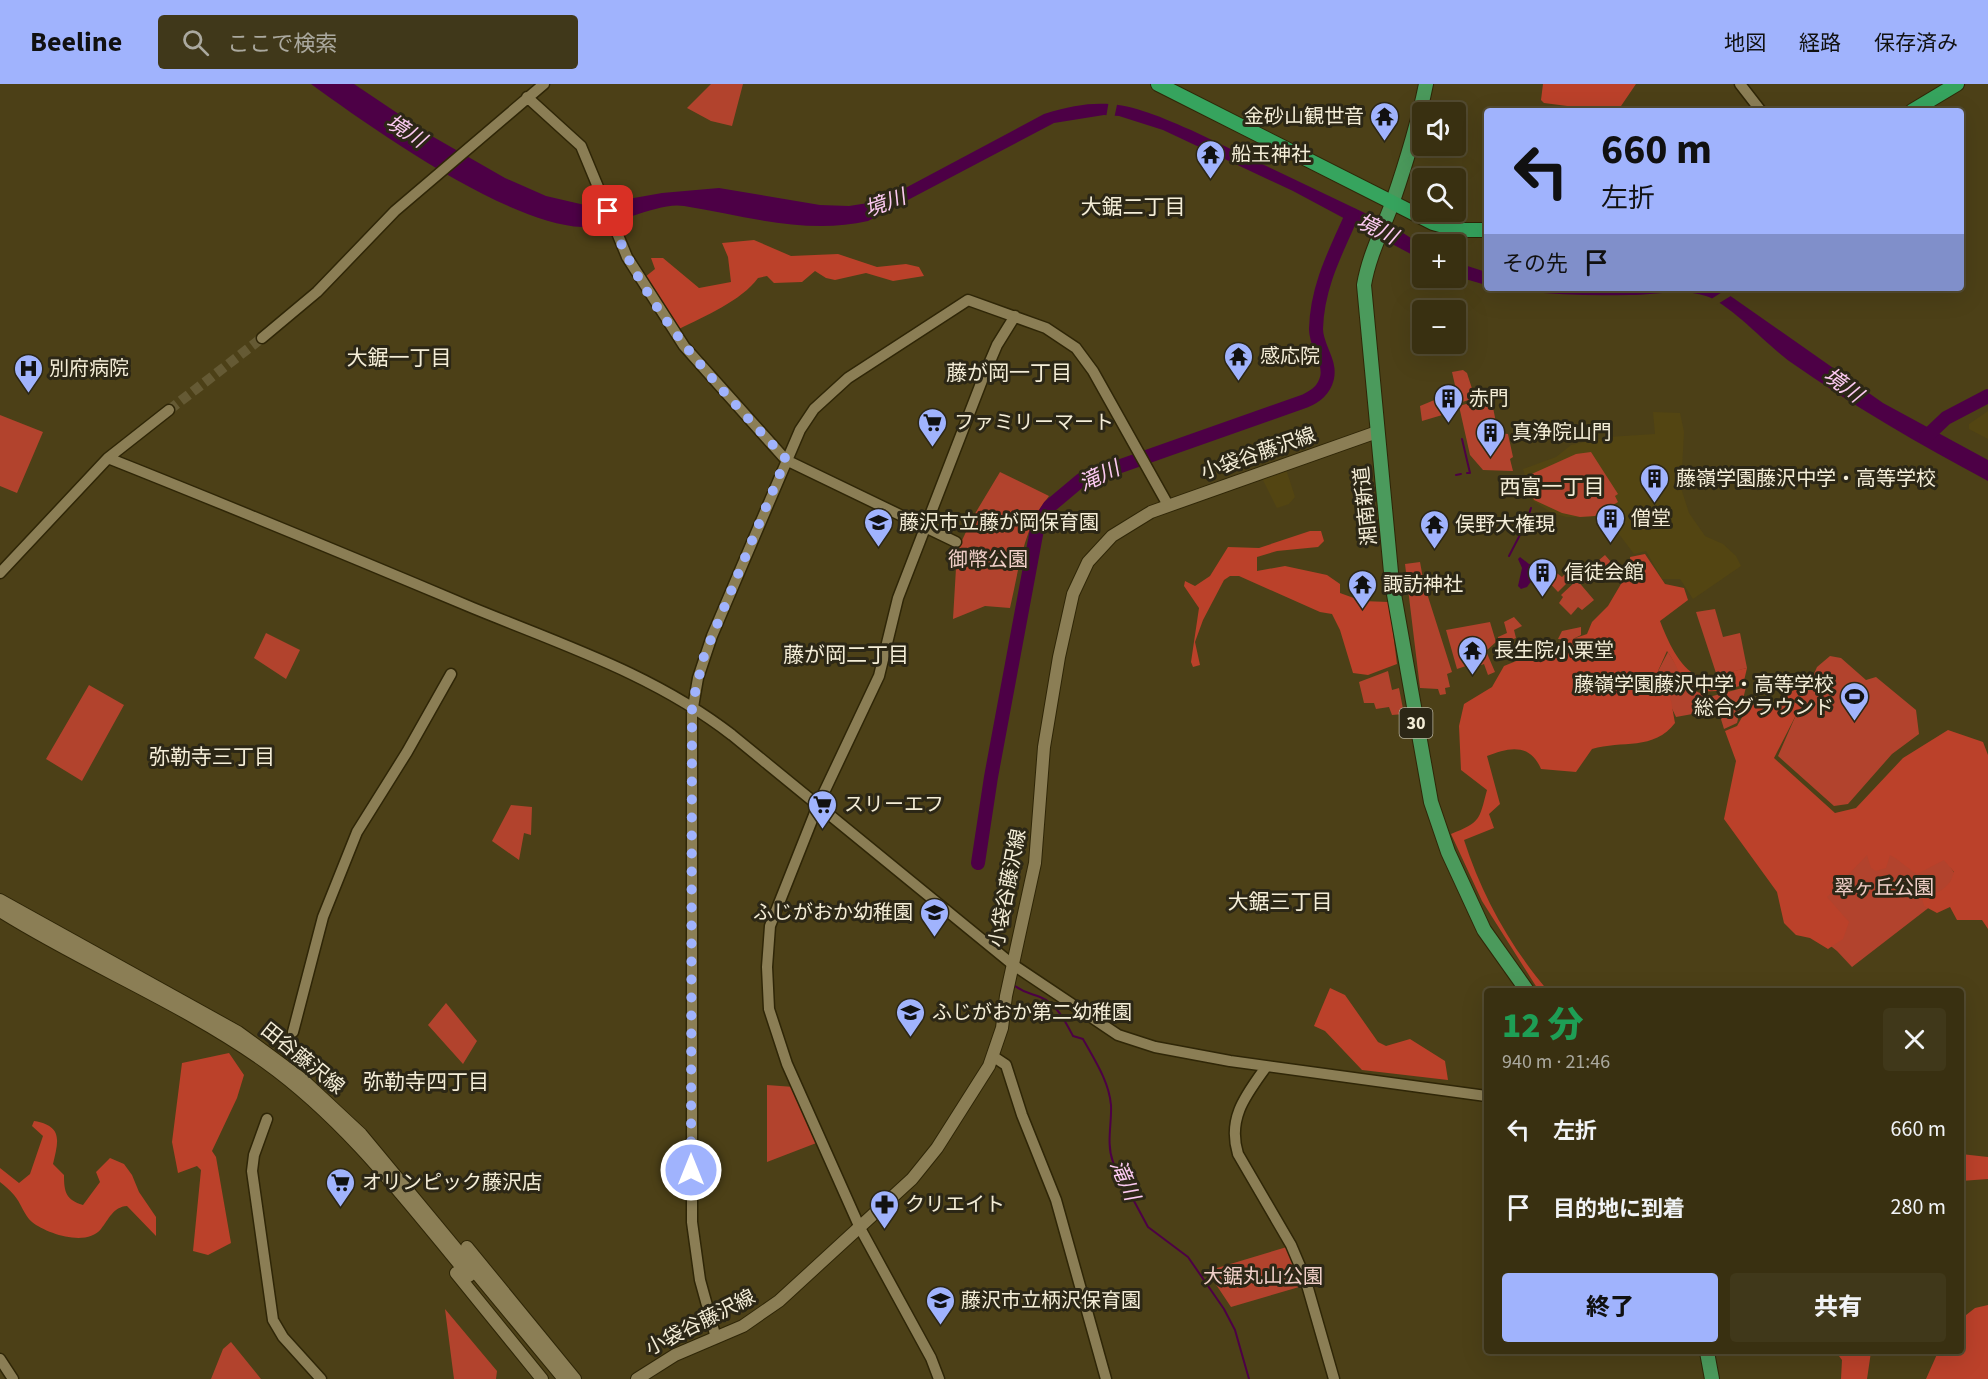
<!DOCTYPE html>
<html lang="ja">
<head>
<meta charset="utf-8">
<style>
  body { margin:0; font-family:"Source Sans 3","Noto Sans JP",sans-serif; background:#40381a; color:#f1f3f6; height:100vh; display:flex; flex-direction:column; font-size:22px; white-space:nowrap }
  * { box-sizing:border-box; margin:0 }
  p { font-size:20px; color:#aba99f }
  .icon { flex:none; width:33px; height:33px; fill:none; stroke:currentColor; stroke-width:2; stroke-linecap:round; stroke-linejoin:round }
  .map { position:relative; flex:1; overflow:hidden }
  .panel { position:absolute; left:1484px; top:904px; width:480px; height:366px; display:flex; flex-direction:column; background:#393011; border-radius:6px; box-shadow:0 6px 24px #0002,0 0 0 2px #534b31 }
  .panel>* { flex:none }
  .hud { position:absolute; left:1484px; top:24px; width:480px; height:183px; border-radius:6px; box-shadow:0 6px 24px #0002,0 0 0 2px #534b31; background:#a0b3fd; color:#111; overflow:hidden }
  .buttons { position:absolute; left:1412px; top:18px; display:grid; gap:12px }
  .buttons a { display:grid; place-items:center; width:54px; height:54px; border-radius:6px; background:#393011; box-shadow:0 6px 24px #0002,0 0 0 2px #534b31; font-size:30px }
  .pin { position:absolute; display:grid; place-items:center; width:51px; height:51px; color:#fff; margin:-26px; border-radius:12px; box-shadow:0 3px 9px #0006 }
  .me { position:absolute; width:66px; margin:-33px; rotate:0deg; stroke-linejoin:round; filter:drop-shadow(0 0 4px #0008) }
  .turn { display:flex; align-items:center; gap:21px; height:126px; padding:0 18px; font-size:27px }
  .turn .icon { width:78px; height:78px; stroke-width:2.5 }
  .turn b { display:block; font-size:42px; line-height:51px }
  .then { display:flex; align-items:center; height:57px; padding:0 18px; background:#0003; gap:12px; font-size:22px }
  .round { display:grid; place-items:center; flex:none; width:63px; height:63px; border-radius:6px; background:#40381a }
  .head { display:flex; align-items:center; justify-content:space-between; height:102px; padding:0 18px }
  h1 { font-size:36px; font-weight:800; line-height:45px; color:#1e9e55 }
  .button { display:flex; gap:12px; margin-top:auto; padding:12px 18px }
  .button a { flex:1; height:69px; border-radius:6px; background:#a0b3fd; color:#111; font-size:24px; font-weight:800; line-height:69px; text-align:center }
  .button a+a { background:#40381a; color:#f1f3f6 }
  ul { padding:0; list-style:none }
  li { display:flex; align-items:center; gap:18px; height:78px; padding:0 18px }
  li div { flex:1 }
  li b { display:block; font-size:22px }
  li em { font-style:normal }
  header { display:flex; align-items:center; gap:36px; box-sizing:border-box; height:84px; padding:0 30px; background:#a0b3fd; color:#111 }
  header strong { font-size:28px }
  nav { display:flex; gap:33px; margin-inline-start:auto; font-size:21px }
  .search { width:420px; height:54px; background:#40381a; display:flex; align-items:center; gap:15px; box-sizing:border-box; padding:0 21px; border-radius:6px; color:#aba99f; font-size:22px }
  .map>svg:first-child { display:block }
</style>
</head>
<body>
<header>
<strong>Beeline</strong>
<div class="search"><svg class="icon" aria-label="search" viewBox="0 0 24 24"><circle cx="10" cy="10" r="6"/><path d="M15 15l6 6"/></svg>ここで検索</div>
<nav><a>地図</a><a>経路</a><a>保存済み</a></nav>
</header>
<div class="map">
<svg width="1988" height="1295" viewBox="0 0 1988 1295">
  <rect width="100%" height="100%" fill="#4c4017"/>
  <!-- built -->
  <path fill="#534512" d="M1988,327V355L1969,345V340Z
    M1653,328L1680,329L1684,348L1681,404L1689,429L1705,452L1723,460L1736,472L1741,482L1693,515L1680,495H1662L1646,467L1634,470L1603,429L1591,433H1566L1552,429L1533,417L1523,385L1556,373L1571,361L1608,353L1655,350Z
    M1286,385L1295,413L1289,420L1277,424L1262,394Z"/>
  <!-- green -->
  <path fill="#b2432d" d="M711,0H743L732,42L711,37L687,24Z
    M1463,286L1467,289L1475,314L1459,319L1452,288Z
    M1444,312L1449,329L1422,337L1420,322Z
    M1491,313L1498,349L1508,350L1513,373L1510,375L1513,387L1483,386L1470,371L1459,322Z
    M0,331L43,348L17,409L0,402Z
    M1591,368L1618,410L1615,412L1618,418L1595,432L1580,433L1562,429L1534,416L1525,393L1576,370Z
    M1000,388L1049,412C1023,444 1019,485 1010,524L985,522L953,535L957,467L973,433Z
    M1605,471L1611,478L1586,500L1580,492Z
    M1420,478L1424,500L1452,588L1447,590L1450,603L1445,604L1446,610L1440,611L1438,605L1420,604L1405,480Z
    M1573,482L1578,488L1558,508L1545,494L1554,487L1562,493Z
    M1577,496L1594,516L1582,526L1578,523L1571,531L1559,519L1563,513L1561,511Z
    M1715,525L1723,553L1740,549L1747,584L1717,592L1696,528Z
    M1514,533L1522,542L1514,546L1516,554L1498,561V553L1507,549L1504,538Z
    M1490,538L1496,558L1486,567L1495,588L1488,591L1484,580L1470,585L1469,581L1457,585L1446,546Z
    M1581,543V551L1571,556L1558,555L1562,547Z
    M266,549L300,566L286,595L254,574Z
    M1668,568L1691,605L1709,613L1746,603L1737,639L1724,645L1717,622L1698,629L1676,633L1656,591Z
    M1830,572L1841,574L1866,596L1876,593L1916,626L1919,650L1892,670L1848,720L1834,722L1778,672L1817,583Z
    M1388,587L1392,606L1399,604L1404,630L1392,631L1389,623L1376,625L1374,619H1364L1359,598Z
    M89,601L124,621L82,697L46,675Z
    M511,721L532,723L531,751L524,749L519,776L492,757Z
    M1941,768L1955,790L1940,815L1852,883L1837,867L1789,829L1856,769Z
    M446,919L477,957L463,980L428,941Z
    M767,1001L794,1003L819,1058L767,1078Z
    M1290,1162L1306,1201L1231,1223L1207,1187Z
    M445,1225L497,1287L496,1295H454Z
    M231,1258L261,1295H211L223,1265Z"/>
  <!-- forest -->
  <path fill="#bb412a" d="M1543,0H1636L1621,22L1625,27H1579L1575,23L1544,19L1541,16Z
    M754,156L791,172L838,170L877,183L906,180L919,183L924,192L893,197L866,189L835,196L826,194L815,187L802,198L774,199L767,192L758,194C741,217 705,232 679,245L645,193L655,185L651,174H663L699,204L731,198L728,173L722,159Z
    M1310,447H1321L1324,457L1318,463L1277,467L1257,473V487L1285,482L1327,491L1340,500V509L1362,517L1389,518L1397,580L1368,591L1353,589L1340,546L1332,530L1320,528L1239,492H1230L1224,496L1203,536L1195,558L1200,581L1193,583L1191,578L1199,524L1184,502L1185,497L1195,502L1210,492L1228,463L1259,464Z
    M1645,470L1665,500L1684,504L1688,516L1660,537C1667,555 1679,584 1698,592C1705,595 1714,596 1721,599L1734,587L1747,584L1743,601C1726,606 1703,613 1688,599C1679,591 1674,576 1667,567L1658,587L1671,617L1675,639C1654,667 1622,656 1592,665L1576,688L1541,685C1530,659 1509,663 1487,672L1500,720L1489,730L1494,744L1464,756C1482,812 1510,862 1548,907H1539L1482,817L1451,750C1481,738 1479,736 1487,706L1461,686L1459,642L1464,620L1492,603L1504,582L1526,573L1537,574L1550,570L1561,559L1587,550L1592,538L1608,522L1631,483L1630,473Z
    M1818,588L1774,674L1835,729L1856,724L1903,674L1948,646L1983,658L1988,671V845L1982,836H1957L1950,823L1937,829L1924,822L1922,814C1937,809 1949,806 1954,788L1944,776L1917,790C1907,784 1900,776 1890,771L1886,784L1876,787L1871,784L1867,771L1827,813L1849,838L1843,855L1828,865L1810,854L1796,851L1784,839L1777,808L1724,735L1736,677L1725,647L1737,642L1749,621L1776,619Z
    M1330,904L1345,911L1378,958L1386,962L1410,955L1445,977L1448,996L1362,986L1325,947L1314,942Z
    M229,969L244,991L237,1014L212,1067L216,1073L231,1159L208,1171L193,1167L201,1086L197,1082L178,1089L172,1058L182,979Z
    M34,1037C64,1042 58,1058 53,1080L64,1091C64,1108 66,1116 83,1121L100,1098L96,1088L110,1074L124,1080L132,1091L139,1108L156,1133V1152L127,1122C113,1123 109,1135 101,1145C87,1163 47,1150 32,1138C24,1131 21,1119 14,1111C10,1106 5,1102 0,1098V1084L19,1099L30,1090L43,1052L32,1042Z
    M1961,1070L1988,1073V1095L1961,1097Z
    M1988,1221V1295H1926L1938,1268H1960L1961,1235L1975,1224Z
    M1836,1268H1871L1867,1295H1841L1842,1276Z"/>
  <!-- water -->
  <path fill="#4d0046" d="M311,0H354L430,51L505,94L546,112L589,122L662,109L719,104L820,121L849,122L868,119L896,109L1044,30C1106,10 1134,21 1191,46L1392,142L1422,161V176L1293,107L1163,46L1119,32L1104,31L1054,39L868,137C807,151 745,132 684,122C658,117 614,144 582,143C507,140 373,45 311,0Z
    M1455,178L1486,188V201L1455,192Z
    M1506,204H1719L1883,319L1988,376V397C1919,360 1853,322 1789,277C1766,260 1730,220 1706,212C1682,204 1653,211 1629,211C1588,212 1546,211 1506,204Z
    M1520,473L1529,480L1537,479L1541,484L1527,503L1521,505L1518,502L1522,484L1518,475Z"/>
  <!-- pier -->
  <path fill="#4c4017" d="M1109,16H1118L1114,35L1106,34Z
    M1375,133L1397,145L1391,163L1369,151Z
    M1727,205L1734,210L1716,221L1708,217Z"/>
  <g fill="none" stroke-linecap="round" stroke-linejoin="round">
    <!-- stream -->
    <path stroke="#4d0046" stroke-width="2" d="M1462,355L1470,389H1467
      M1456,391L1461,390
      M1525,442L1531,424
      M1509,472L1523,445
      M1015,902C1025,909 1029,909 1040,913C1057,920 1065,937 1073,952L1083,955C1094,975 1109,997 1111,1021C1112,1040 1106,1059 1113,1078L1148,1143L1188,1173L1224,1225L1235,1246L1249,1295"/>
    <!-- river -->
    <path stroke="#4d0046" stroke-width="14" d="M1926,353L1946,334L1988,312
      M978,779L991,693L1038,440L1050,422L1081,396L1305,317C1316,312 1324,306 1327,294C1331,277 1316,263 1316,245C1317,203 1335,169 1352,131"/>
    <!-- tertiary-tunnel -->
    <path stroke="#655a34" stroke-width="10" stroke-dasharray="10 5" stroke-linecap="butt" d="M169,326L262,254"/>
    <defs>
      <path id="tertiary" d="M1740,0L1761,27
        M527,13L581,62L627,173L684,262L786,376L956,458
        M262,254L317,208L395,127L544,0
        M108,374C231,423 352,473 473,524C563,561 655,591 732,651L1012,880L1118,951L1155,963L1230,977L1486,1012
        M0,489L108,374L169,326
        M293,948L323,833L357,748L407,668L451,590
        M994,973L1006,981L1022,1031L1056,1116L1106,1295
        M1266,983C1246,1011 1227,1034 1238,1070L1291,1161L1305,1194L1334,1295
        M267,1035L254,1071L252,1087L273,1236L283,1253L321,1295
        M716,1254L700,1196L692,1138V629L698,594L712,552L800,346L814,325L848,294L968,216L1046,244L1076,264L1093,287L1168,421
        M0,1275L13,1295
        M939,1295L931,1274L860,1144L787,980L769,925L767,883L770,842L818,721L879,592L898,514L983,294L997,261L1015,232"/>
      <path id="secondary" d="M0,816L238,948L302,995L361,1050L564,1295
        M0,827C86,881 182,919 265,978C346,1036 406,1116 469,1192
        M467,1163L575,1295
        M456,1189L542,1295
        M637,1295L675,1271L743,1242L779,1217L912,1095L937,1064L989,982L1002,944L1006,912L1035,779L1044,663L1059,573L1073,510L1088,478L1112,452L1151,428L1377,348"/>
      <path id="primary" d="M1426,0C1418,40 1406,79 1393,117C1383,145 1369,171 1364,201L1392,499L1431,718L1448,768L1484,846L1528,908
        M1707,1268L1712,1295"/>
      <path id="trunk" d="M1158,0L1433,139L1458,146H1486
        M1912,27L1957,0"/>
    </defs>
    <!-- tertiary casing -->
    <use href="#tertiary" stroke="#2f2607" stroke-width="13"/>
    <!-- secondary casing -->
    <use href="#secondary" stroke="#2f2607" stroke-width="14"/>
    <!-- primary casing -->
    <use href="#primary" stroke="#2f2607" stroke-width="16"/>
    <!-- trunk casing -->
    <use href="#trunk" stroke="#2f2607" stroke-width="16"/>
    <!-- tertiary -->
    <use href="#tertiary" stroke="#8b7e55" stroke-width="10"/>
    <!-- secondary -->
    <use href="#secondary" stroke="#8b7e55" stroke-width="12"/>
    <!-- primary -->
    <use href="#primary" stroke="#4b9a5c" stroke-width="14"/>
    <!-- trunk -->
    <use href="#trunk" stroke="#36a45e" stroke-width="14"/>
  </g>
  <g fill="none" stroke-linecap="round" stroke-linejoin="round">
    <!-- route -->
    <path stroke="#a0b3fd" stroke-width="10" stroke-dasharray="0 18" d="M608,127C642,225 717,301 786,375L704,572L692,621L691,1086"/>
  </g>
  <!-- icons -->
  <defs>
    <symbol id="temple-pin" viewBox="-11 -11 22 30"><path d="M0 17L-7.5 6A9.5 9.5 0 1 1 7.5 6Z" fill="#a0b3fd" stroke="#2c2716"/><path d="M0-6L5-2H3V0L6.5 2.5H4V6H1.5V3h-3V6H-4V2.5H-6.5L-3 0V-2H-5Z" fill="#111"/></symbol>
    <symbol id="hospital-pin" viewBox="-11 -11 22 30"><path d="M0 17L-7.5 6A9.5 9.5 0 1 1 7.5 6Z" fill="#a0b3fd" stroke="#2c2716"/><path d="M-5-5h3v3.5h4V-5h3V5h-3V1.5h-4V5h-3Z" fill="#111"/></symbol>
    <symbol id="building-pin" viewBox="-11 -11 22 30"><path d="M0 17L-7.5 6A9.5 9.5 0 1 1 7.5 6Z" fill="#a0b3fd" stroke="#2c2716"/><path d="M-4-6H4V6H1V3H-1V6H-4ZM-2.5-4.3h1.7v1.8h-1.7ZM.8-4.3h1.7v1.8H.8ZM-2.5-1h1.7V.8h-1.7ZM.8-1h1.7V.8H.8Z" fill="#111"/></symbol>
    <symbol id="supermarket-pin" viewBox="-11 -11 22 30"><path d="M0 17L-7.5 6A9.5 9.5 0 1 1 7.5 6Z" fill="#a0b3fd" stroke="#2c2716"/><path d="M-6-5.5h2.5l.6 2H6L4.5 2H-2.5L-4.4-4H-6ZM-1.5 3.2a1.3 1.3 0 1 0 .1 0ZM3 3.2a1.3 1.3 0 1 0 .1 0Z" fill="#111"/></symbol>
    <symbol id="school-pin" viewBox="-11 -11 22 30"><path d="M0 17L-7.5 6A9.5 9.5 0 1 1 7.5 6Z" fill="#a0b3fd" stroke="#2c2716"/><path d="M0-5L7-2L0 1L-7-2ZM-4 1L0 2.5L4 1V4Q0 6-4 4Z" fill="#111"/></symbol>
    <symbol id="stadium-pin" viewBox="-11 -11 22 30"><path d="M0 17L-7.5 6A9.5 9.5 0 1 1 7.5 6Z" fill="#a0b3fd" stroke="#2c2716"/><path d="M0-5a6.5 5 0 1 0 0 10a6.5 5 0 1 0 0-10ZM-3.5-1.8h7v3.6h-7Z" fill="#111"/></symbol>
    <symbol id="pharmacy-pin" viewBox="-11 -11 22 30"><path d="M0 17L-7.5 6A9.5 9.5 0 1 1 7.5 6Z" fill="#a0b3fd" stroke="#2c2716"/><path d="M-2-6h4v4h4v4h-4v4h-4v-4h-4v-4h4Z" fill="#111"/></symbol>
  </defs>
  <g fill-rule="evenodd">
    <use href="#temple-pin" x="1368" y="16" width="33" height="45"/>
    <use href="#temple-pin" x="1194" y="54" width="33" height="45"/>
    <use href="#temple-pin" x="1222" y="256" width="33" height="45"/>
    <use href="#hospital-pin" x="12" y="268" width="33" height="45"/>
    <use href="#building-pin" x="1432" y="298" width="33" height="45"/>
    <use href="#supermarket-pin" x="916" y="322" width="33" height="45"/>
    <use href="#building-pin" x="1474" y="332" width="33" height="45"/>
    <use href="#building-pin" x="1638" y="378" width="33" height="45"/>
    <use href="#building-pin" x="1594" y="418" width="33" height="45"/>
    <use href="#school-pin" x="862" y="422" width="33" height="45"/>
    <use href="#temple-pin" x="1418" y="424" width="33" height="45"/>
    <use href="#building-pin" x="1526" y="472" width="33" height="45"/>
    <use href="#temple-pin" x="1346" y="484" width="33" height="45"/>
    <use href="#temple-pin" x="1456" y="550" width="33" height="45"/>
    <use href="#stadium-pin" x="1838" y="596" width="33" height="45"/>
    <use href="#supermarket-pin" x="806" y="704" width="33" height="45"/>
    <use href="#school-pin" x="918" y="812" width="33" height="45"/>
    <use href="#school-pin" x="894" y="912" width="33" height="45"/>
    <use href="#supermarket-pin" x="324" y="1082" width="33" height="45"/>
    <use href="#pharmacy-pin" x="868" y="1104" width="33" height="45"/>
    <use href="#school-pin" x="924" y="1200" width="33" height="45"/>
  </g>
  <g text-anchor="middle" stroke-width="6" stroke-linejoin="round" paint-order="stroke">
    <!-- shield labels -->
    <rect fill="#2c2716" stroke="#b8b29d" stroke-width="1.5" x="1399.5" y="624" width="33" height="30" rx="4.5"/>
    <g font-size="18" font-weight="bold" fill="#f4edd7">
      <text x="1416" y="645">30</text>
    </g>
    <!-- poi labels -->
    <g font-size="20" fill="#f4edd7" stroke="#2c2716" text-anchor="start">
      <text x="1364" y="39" text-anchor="end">金砂山観世音</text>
      <text x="1231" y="77">船玉神社</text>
      <text x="1260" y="279">感応院</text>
      <text x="49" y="291">別府病院</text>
      <text x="1469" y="321">赤門</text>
      <text x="954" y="345">ファミリーマート</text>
      <text x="1512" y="355">真浄院山門</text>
      <text x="1676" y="401">藤嶺学園藤沢中学・高等学校</text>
      <text x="1631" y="441">僧堂</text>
      <text x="899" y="445">藤沢市立藤が岡保育園</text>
      <text x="1455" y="447">俣野大権現</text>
      <text x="1564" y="495">信徒会館</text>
      <text x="1383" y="507">諏訪神社</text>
      <text x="1494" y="573">長生院小栗堂</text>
      <text x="1834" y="607" text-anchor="end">藤嶺学園藤沢中学・高等学校<tspan x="1834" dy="23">総合グラウンド</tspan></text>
      <text x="844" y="727">スリーエフ</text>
      <text x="913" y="835" text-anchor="end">ふじがおか幼稚園</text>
      <text x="932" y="935">ふじがおか第二幼稚園</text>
      <text x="362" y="1105">オリンピック藤沢店</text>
      <text x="905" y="1127">クリエイト</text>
      <text x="961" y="1223">藤沢市立柄沢保育園</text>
    </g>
    <!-- street labels -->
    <g font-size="20" fill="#f4edd7" stroke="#2c2716">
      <text transform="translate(1258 369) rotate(-19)" y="7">小袋谷藤沢線</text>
      <text transform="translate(1365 422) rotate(-96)" y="7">湘南新道</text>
      <text transform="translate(1007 804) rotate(-79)" y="7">小袋谷藤沢線</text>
      <text transform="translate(303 974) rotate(39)" y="7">田谷藤沢線</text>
      <text transform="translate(700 1238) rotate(-27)" y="7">小袋谷藤沢線</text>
    </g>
    <!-- park labels -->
    <g font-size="20" fill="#f0cfc8" stroke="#2c2716">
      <text x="988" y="482">御幣公園</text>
      <text x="1884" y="810">翠ヶ丘公園</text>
      <text x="1263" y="1199">大鋸丸山公園</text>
    </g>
    <!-- water labels -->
    <g font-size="21" font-style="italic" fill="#fccaf2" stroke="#2c2716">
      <text transform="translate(406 47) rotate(33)" y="7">境川</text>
      <text transform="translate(885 119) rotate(-20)" y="7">境川</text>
      <text transform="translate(1377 145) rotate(26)" y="7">境川</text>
      <text transform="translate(1843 301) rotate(36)" y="7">境川</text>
      <text transform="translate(1099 392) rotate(-25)" y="7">滝川</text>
      <text transform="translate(1125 1096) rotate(66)" y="7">滝川</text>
    </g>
    <!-- neighbourhood labels -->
    <g font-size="21" fill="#f4edd7" stroke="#2c2716">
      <text x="1133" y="130">大鋸二丁目</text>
      <text x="399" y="281">大鋸一丁目</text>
      <text x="1009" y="296">藤が岡一丁目</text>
      <text x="1552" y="410">西富一丁目</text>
      <text x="846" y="578">藤が岡二丁目</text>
      <text x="212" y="680">弥勒寺三丁目</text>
      <text x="1280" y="825">大鋸三丁目</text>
      <text x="426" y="1005">弥勒寺四丁目</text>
    </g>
  </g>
</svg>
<div class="buttons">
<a><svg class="icon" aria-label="sound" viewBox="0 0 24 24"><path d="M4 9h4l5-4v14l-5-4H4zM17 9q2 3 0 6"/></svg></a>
<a><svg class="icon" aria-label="search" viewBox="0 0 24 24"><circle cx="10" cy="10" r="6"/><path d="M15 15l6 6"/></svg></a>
<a>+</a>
<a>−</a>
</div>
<div class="pin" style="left:608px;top:127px;background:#d93025"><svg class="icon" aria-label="arrive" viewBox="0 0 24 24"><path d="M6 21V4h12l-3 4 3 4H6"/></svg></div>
<svg class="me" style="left:691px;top:1086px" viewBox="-20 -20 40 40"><circle r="17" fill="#a0b3fd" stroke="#fff" stroke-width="3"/><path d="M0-11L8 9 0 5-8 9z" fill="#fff"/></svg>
<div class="hud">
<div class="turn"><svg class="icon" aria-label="left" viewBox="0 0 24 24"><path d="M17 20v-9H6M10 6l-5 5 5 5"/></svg><div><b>660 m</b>左折</div></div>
<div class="then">その先<svg class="icon" aria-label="arrive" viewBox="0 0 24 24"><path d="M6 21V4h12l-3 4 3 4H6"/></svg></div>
</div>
<section class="panel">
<div class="head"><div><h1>12 分</h1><p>940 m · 21:46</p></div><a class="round"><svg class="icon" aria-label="close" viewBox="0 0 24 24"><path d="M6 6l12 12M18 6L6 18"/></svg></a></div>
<ul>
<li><svg class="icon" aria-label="left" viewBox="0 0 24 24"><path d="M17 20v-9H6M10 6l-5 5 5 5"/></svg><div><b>左折</b></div><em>660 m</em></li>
<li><svg class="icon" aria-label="arrive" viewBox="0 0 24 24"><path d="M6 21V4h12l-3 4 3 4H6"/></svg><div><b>目的地に到着</b></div><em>280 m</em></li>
</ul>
<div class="button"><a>終了</a><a>共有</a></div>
</section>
</div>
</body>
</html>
